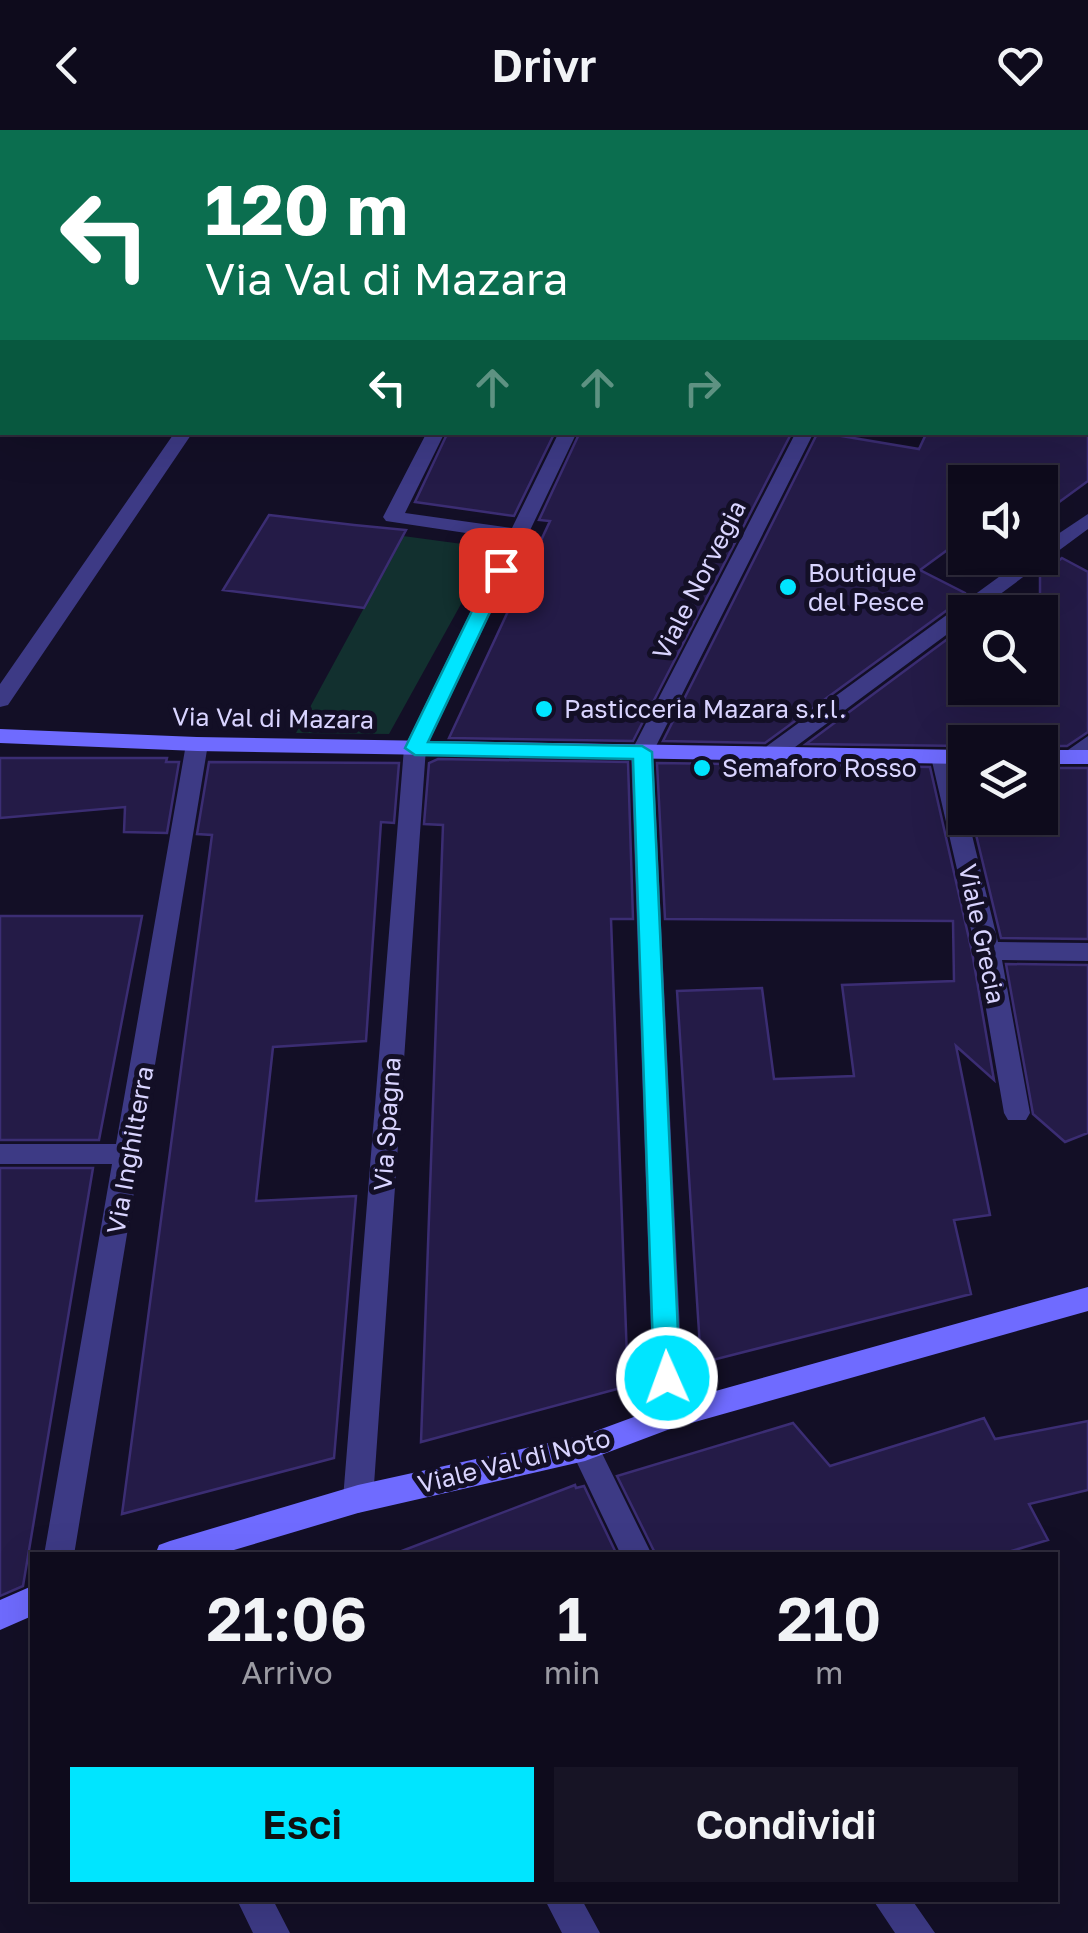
<!DOCTYPE html>
<html lang="it">
<head>
<meta charset="utf-8">
<style>
  body { margin:0; font-family:"Golos Text",sans-serif; background:#171425; color:#f1f3f6; height:100vh; display:flex; flex-direction:column; font-size:38px; white-space:nowrap }
  * { box-sizing:border-box; margin:0 }
  p { font-size:32px; color:#9b9ba3 }
  .icon { flex:none; width:55px; height:55px; fill:none; stroke:currentColor; stroke-width:2; stroke-linecap:round; stroke-linejoin:round }
  .map { position:relative; flex:1; overflow:hidden }
  .drawer { position:absolute; left:30px; top:1422px; width:1028px; height:350px; display:flex; flex-direction:column; background:#0e0b1c; border-radius:0px; box-shadow:0 10px 40px #0002,0 0 0 2px #2e2b3b }
  .drawer>* { flex:none }
  .banner { position:absolute; left:0px; top:0px; width:1090px; height:305px; box-shadow:0 10px 40px #0002,0 0 0 2px #2e2b3b; background:#0b6e4f; color:#fff; overflow:hidden }
  .fabs { position:absolute; left:948px; top:335px; display:grid; gap:20px }
  .fabs a { display:grid; place-items:center; width:110px; height:110px; border-radius:0px; background:#0e0b1c; box-shadow:0 10px 40px #0002,0 0 0 2px #2e2b3b; font-size:50px }
  .pin { position:absolute; display:grid; place-items:center; width:85px; height:85px; color:#fff; margin:-42px; border-radius:20px; box-shadow:0 5px 15px #0006 }
  .me { position:absolute; width:110px; margin:-55px; rotate:358deg; stroke-linejoin:round; filter:drop-shadow(0 0 8px #0008) }
  .turn { display:flex; align-items:center; gap:35px; height:210px; padding:0 40px; font-size:45px }
  .turn .icon { width:130px; height:130px; stroke-width:2.5 }
  .turn b { display:block; font-size:70px; line-height:85px }
  .lanes { display:flex; align-items:center; height:95px; padding:0 40px; background:#0003; justify-content:center; gap:50px; direction:ltr }
  .lanes .off { opacity:.35 }
  .eta { display:flex; justify-content:space-evenly; align-items:center; height:170px; text-align:center }
  .eta b { font-size:60px; font-weight:600; line-height:70px }
  .action { display:flex; gap:20px; margin-top:auto; padding:20px 40px }
  .action a { flex:1; height:115px; border-radius:0px; background:#00e5ff; color:#111; font-size:40px; font-weight:600; line-height:115px; text-align:center }
  .action a+a { background:#171425; color:#f1f3f6 }
  header { display:flex; justify-content:space-between; align-items:center; height:130px; padding:0 40px; background:#0e0b1c; font-size:45px; font-weight:600 }
  .map>svg:first-child { display:block }
</style>
</head>
<body>
<header><svg class="icon" aria-label="back" viewBox="0 0 24 24"><path d="M15 5l-7 7 7 7"/></svg>Drivr<svg class="icon" aria-label="heart" viewBox="0 0 24 24"><path d="M12 20l-8-8c-3-5 5-10 8-4 3-6 11-1 8 4z"/></svg></header>
<div class="map">
<svg width="1088" height="1803" viewBox="0 0 1088 1803">
  <rect width="100%" height="100%" fill="#130f26"/>
  <!-- green -->
  <path fill="#12302f" d="M403,406L492,418L389,604L296,603Z"/>
  <!-- building -->
  <path fill="#241b47" stroke="#3b2d73" stroke-width="2.5" d="M448,302H555L514,386L415,372Z
    M580,302H792L633,611L449,608L550,391L539,390Z
    M818,302L919,319L927,302H1088V351L1040,386V352H965V407L920,440L965,463V467L765,613L663,611Z
    M269,385L354,395L406,400L364,478L223,460Z
    M1062,428L1088,442V602L1067,616H1040V612H965V616L806,614L965,496V558H1040V445Z
    M0,628H167L166,632H179L167,703L124,702L125,677L0,688Z
    M438,629L628,632L633,789H611L628,1256L421,1312L443,695L424,694L429,633Z
    M209,632L399,633L394,693L381,692L366,911L273,917L256,1071L356,1066L334,1328L122,1384L212,705L197,704Z
    M657,633L930,637L972,822L994,950L956,916L990,1085L954,1090L971,1164L701,1233L677,861L762,858L774,949L854,946L842,855L954,851L953,791L665,789Z
    M1040,638H1088V809L1001,808L972,688H1040Z
    M0,786H142L99,1010H0Z
    M1006,834L1088,835V1003L1065,1012L1033,984Z
    M0,1038H93L23,1456L0,1466Z
    M984,1288L995,1309L1088,1291V1360L1029,1374L1048,1410L998,1425H656L617,1346L793,1293L830,1336Z
    M575,1355L576,1358L584,1356L617,1425H400L399,1422Z"/>
  <g fill="none" stroke-linecap="round" stroke-linejoin="round">
    <!-- street -->
    <path fill="#3d3a85" fill-rule="evenodd" d="M175,302H193L8,575L0,577V554Z
      M427,302H445L405,383L512,398L559,302H577L426,618L373,1369L369,1379L358,1383L347,1379L343,1369L404,618L506,409L386,391L383,387Z
      M796,302H814L653,622L684,1287L679,1296L669,1300L659,1296L654,1287L631,622Z
      M1088,384V399L976,482H965V491L783,626H767L764,621L767,616L1025,428H1040V416Z
      M1088,606V624L1077,632H1061L1058,627Z
      M197,607L208,614L74,1425H44L112,1034H0V1014H116L186,614Z
      M942,620L953,627L998,812L1088,813V831L1002,830L1030,983L1026,990H1008L1004,983L976,821L931,627Z
      M585,1305L595,1309L652,1425H621L570,1318L575,1309Z
      M237,1770H273L290,1803H253Z
      M545,1770H582L600,1803H562Z
      M873,1770H912L935,1803H895Z"/>
    <!-- secondary -->
    <path fill="#6f6bff" fill-rule="evenodd" d="M443,0H478L479,2H444Z
      M0,599L197,607L965,620V634L197,621L0,613Z
      M1040,620H1088V634H1040Z
      M1088,1157V1181L670,1299L585,1331L358,1383L217,1425H155L159,1415L170,1411L358,1355L585,1305L669,1274Z
      M32,1456V1486L0,1500V1470Z"/>
  </g>
  <!-- route -->
  <path fill="#00e5ff" stroke="#0095a6" stroke-width="2.5" d="M501,435L510,440L428,612L642,616L652,622L680,1248L676,1256L667,1260L658,1256L654,1248L633,629L415,625L405,618L492,440Z"/>
  <!-- markers -->
  <g fill="#00e5ff" stroke="#130f26" stroke-width="4">
    <circle cx="788" cy="457" r="10"/>
    <circle cx="544" cy="579" r="10"/>
    <circle cx="702" cy="638" r="10"/>
  </g>
  <g text-anchor="middle" stroke-width="10" stroke-linejoin="round" paint-order="stroke">
    <!-- poi labels -->
    <g font-size="25" fill="#d9d4ff" stroke="#130f26" text-anchor="start">
      <text x="808" y="452">Boutique<tspan x="808" dy="29">del Pesce</tspan></text>
      <text x="564" y="588">Pasticceria Mazara s.r.l.</text>
      <text x="722" y="647">Semaforo Rosso</text>
    </g>
    <!-- street labels -->
    <g font-size="25" fill="#d9d4ff" stroke="#130f26">
      <text transform="translate(699 450) rotate(-63)" y="9">Viale Norvegia</text>
      <text transform="translate(273 588) rotate(1)" y="9">Via Val di Mazara</text>
      <text transform="translate(982 804) rotate(78)" y="9">Viale Grecia</text>
      <text transform="translate(387 994) rotate(-86)" y="9">Via Spagna</text>
      <text transform="translate(130 1020) rotate(-80)" y="9">Via Inghilterra</text>
      <text transform="translate(514 1331) rotate(-14)" y="9">Viale Val di Noto</text>
    </g>
  </g>
</svg>
<div class="fabs">
<a><svg class="icon" aria-label="sound" viewBox="0 0 24 24"><path d="M4 9h4l5-4v14l-5-4H4zM17 9q2 3 0 6"/></svg></a>
<a><svg class="icon" aria-label="search" viewBox="0 0 24 24"><circle cx="10" cy="10" r="6"/><path d="M15 15l6 6"/></svg></a>
<a><svg class="icon" aria-label="layers" viewBox="0 0 24 24"><path d="M12 4l9 5-9 5-9-5zM3 14l9 5 9-5"/></svg></a>
</div>
<div class="pin" style="left:501px;top:440px;background:#d93025"><svg class="icon" aria-label="arrive" viewBox="0 0 24 24"><path d="M6 21V4h12l-3 4 3 4H6"/></svg></div>
<svg class="me" style="left:667px;top:1248px" viewBox="-20 -20 40 40"><circle r="17" fill="#00e5ff" stroke="#fff" stroke-width="3"/><path d="M0-11L8 9 0 5-8 9z" fill="#fff"/></svg>
<div class="banner">
<div class="turn"><svg class="icon" aria-label="left" viewBox="0 0 24 24"><path d="M17 20v-9H6M10 6l-5 5 5 5"/></svg><div><b>120 m</b>Via Val di Mazara</div></div>
<div class="lanes"><svg class="icon" aria-label="left" viewBox="0 0 24 24"><path d="M17 20v-9H6M10 6l-5 5 5 5"/></svg><svg class="icon off" aria-label="ahead" viewBox="0 0 24 24"><path d="M12 20V5M6 11l6-6 6 6"/></svg><svg class="icon off" aria-label="ahead" viewBox="0 0 24 24"><path d="M12 20V5M6 11l6-6 6 6"/></svg><svg class="icon off" aria-label="right" viewBox="0 0 24 24"><path d="M7 20v-9h11M14 6l5 5-5 5"/></svg></div>
</div>
<section class="drawer">
<div class="eta">
<div><b>21:06</b><p>Arrivo</p></div>
<div><b>1</b><p>min</p></div>
<div><b>210</b><p>m</p></div>
</div>
<div class="action"><a>Esci</a><a>Condividi</a></div>
</section>
</div>
</body>
</html>
